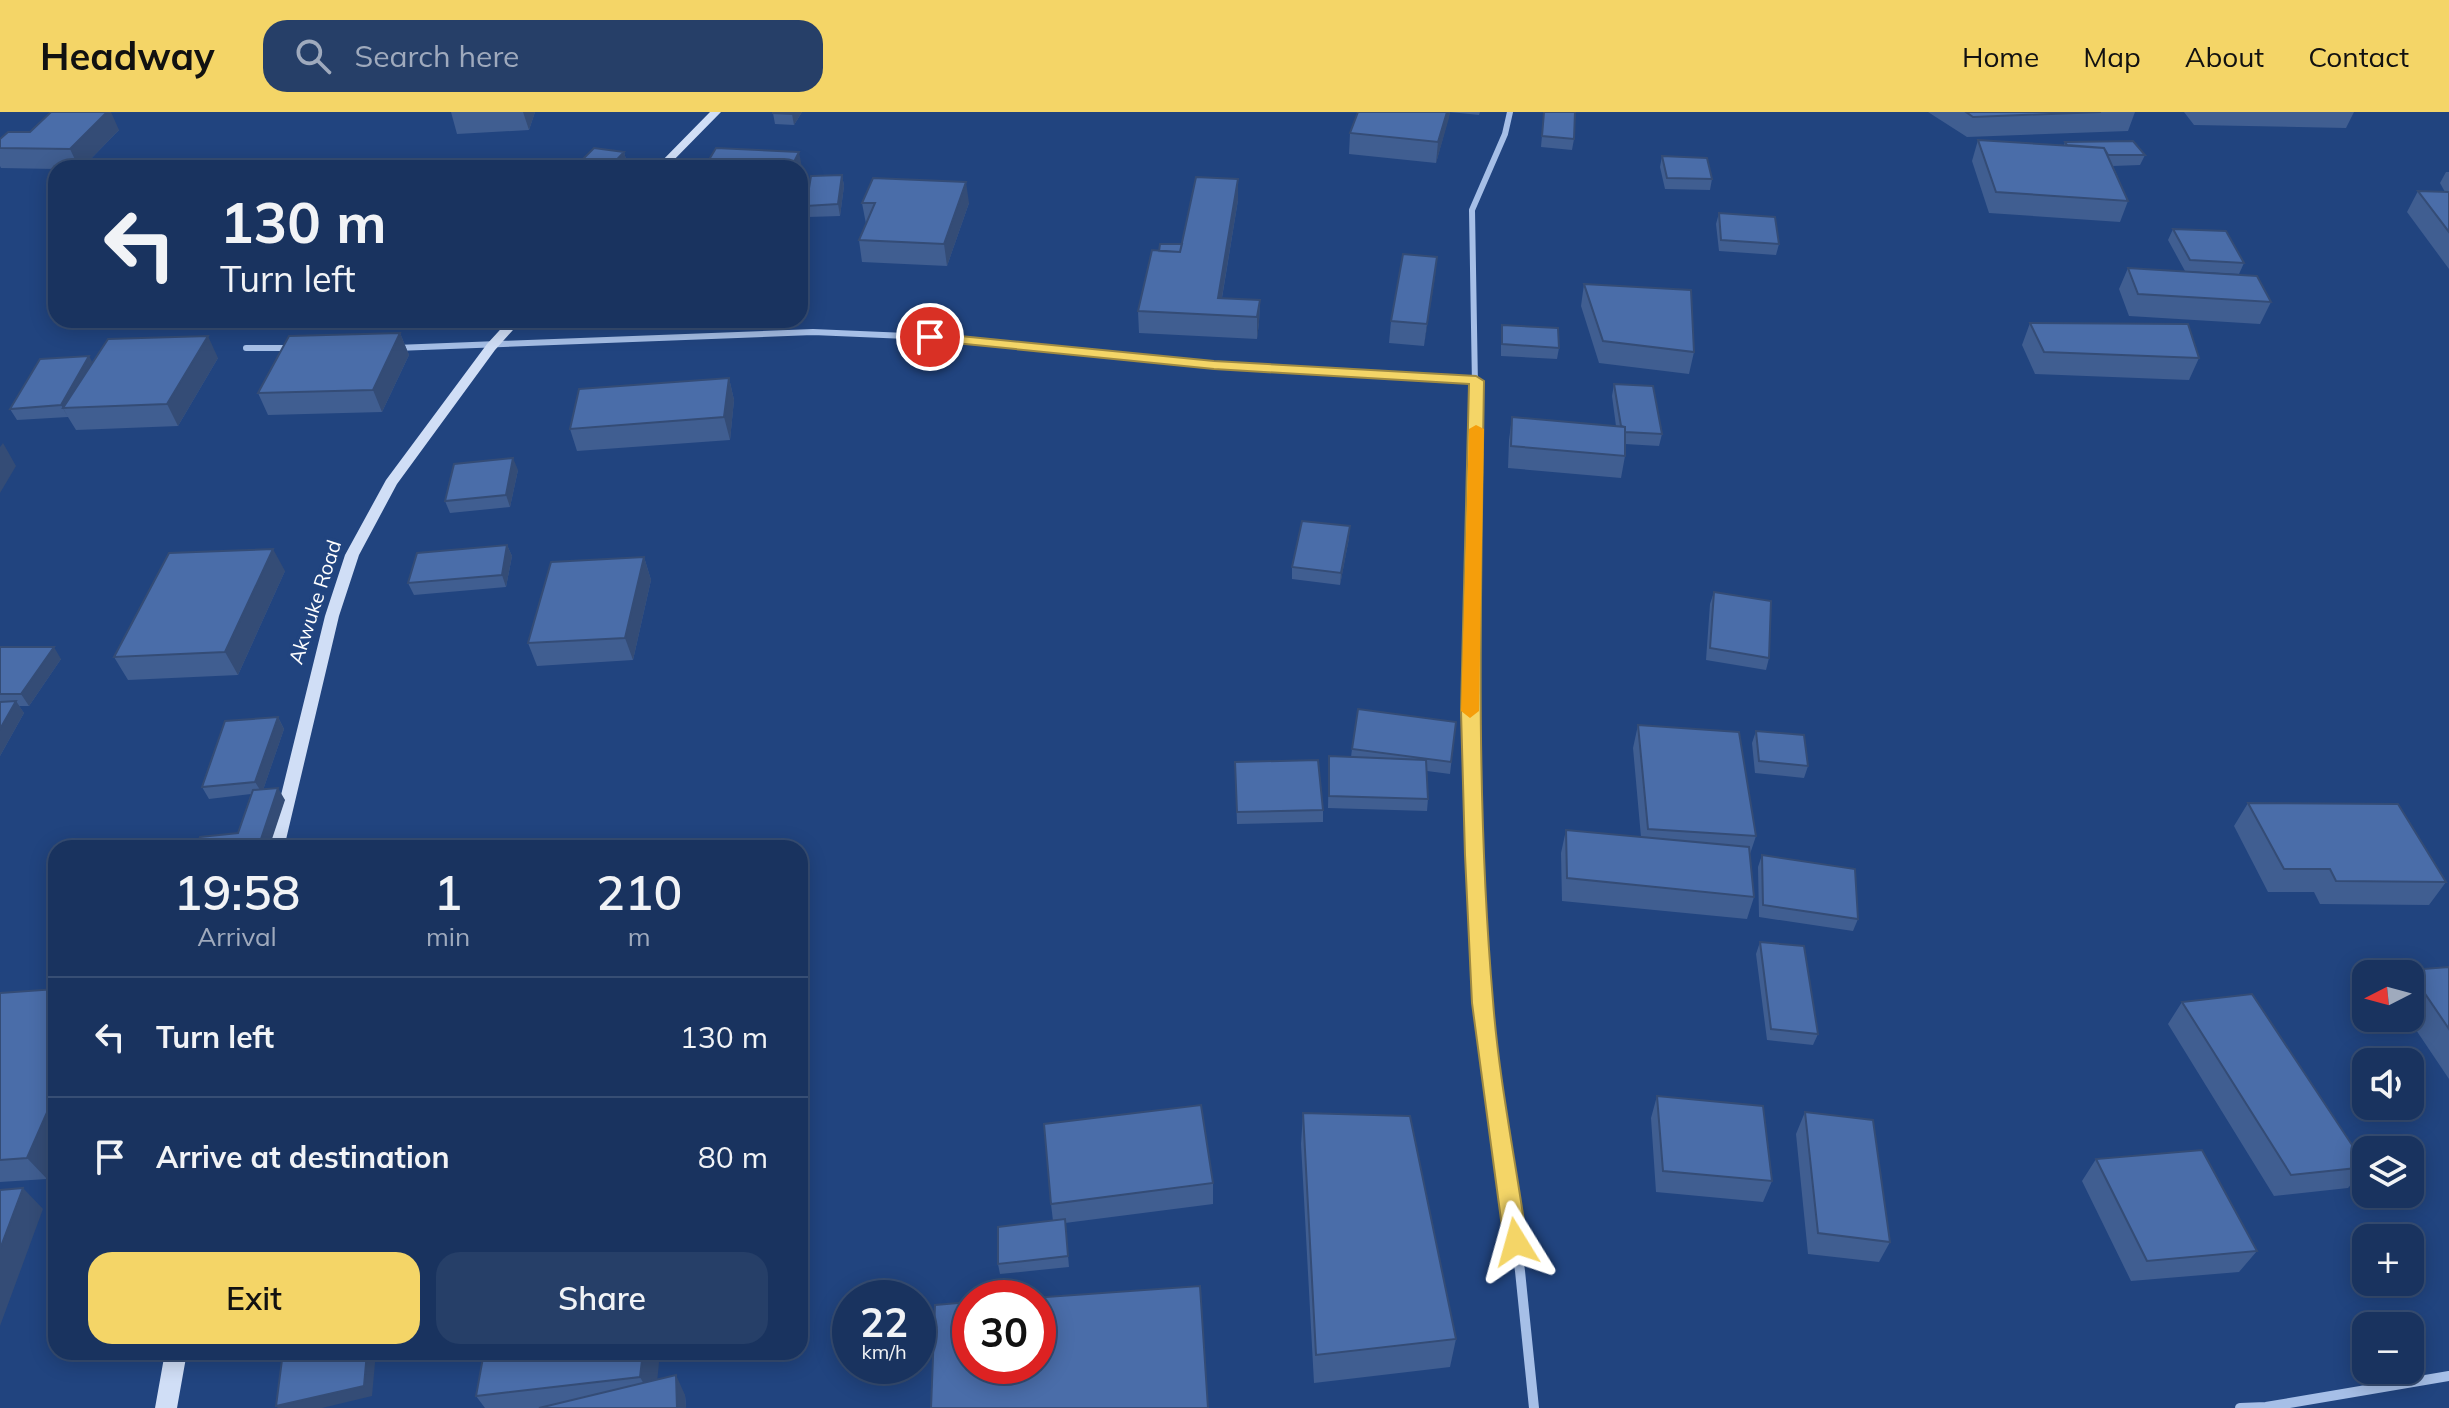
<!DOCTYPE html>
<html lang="en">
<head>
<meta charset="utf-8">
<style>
  body { margin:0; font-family:Mulish,sans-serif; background:#263f68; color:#f1f3f6; height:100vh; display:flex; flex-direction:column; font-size:30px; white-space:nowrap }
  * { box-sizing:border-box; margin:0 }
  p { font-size:26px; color:#9faabd }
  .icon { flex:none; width:44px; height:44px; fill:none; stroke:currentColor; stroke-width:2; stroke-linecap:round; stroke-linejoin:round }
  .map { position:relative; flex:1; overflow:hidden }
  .sheet { position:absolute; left:48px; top:728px; width:760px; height:520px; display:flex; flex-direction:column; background:#19335f; border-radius:24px; box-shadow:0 4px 20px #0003,0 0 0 2px #374e74 }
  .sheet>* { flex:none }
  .banner { position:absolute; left:48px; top:48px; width:760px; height:168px; border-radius:24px; box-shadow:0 4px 20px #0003,0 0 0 2px #374e74; background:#19335f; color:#f1f3f6; overflow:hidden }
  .needle { width:52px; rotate:264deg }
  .buttons { position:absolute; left:2352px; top:848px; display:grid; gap:16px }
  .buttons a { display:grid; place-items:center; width:72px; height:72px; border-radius:16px; background:#19335f; box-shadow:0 4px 20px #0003,0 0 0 2px #374e74; font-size:40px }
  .speed { position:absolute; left:832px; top:1168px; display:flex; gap:16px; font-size:40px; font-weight:700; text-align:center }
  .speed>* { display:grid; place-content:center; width:104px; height:104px; border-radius:50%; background:#19335f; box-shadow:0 4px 20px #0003,0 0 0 2px #374e74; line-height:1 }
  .speed small { font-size:20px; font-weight:400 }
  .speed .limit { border:12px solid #d22; background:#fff; color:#111 }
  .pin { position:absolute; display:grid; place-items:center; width:68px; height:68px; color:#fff; margin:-34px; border:4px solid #fff; border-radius:50%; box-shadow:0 2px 8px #0007 }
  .me { position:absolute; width:88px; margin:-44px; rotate:352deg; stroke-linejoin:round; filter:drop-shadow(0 0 6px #0008) }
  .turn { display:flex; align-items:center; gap:28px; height:168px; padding:0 40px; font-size:36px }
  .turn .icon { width:104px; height:104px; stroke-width:2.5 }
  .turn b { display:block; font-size:56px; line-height:68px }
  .eta { display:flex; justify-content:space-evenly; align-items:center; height:136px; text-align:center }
  .eta b { font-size:48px; font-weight:600; line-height:56px }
  .cta { display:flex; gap:16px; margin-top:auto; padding:16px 40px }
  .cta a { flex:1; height:92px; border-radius:24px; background:#f4d567; color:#111; font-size:32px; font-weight:600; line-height:92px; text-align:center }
  .cta a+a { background:#263f68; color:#f1f3f6 }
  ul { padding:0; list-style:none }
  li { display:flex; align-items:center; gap:24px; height:120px; padding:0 40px; border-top:2px solid #374e74 }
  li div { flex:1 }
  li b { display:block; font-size:30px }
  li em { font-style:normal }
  header { display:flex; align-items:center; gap:48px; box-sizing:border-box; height:112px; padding:0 40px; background:#f4d567; color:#111 }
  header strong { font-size:38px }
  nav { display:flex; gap:44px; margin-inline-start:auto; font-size:28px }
  .search { width:560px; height:72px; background:#263f68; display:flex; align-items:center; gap:20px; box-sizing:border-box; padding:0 28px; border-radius:24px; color:#9faabd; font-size:30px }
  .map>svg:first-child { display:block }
</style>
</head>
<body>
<header>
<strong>Headway</strong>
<div class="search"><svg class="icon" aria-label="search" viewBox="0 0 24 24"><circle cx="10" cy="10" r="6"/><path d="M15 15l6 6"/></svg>Search here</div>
<nav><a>Home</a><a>Map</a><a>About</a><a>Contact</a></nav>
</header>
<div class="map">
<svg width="2449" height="1296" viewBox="0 0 2449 1296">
  <rect width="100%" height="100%" fill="#21447f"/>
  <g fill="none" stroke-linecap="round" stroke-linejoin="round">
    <!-- street-far2 -->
    <path stroke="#a6bfe7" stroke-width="6" d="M246,236H290
      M396,236L813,220L930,225L1214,253L1476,269
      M1476,332L1472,98L1505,22L1510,0"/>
    <!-- street-far1 -->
    <path stroke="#a6bfe7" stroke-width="7" d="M1476,755L1470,599L1477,330"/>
    <!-- street -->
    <path stroke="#a6bfe7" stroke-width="10" d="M1476,753L1482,891L1520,1159L1534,1296
      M2240,1296L2266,1295L2449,1264"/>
    <!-- secondary -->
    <path fill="#d0def6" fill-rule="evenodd" d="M710,0H721L666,56H655Z
      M509,208H522L495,238L397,372L359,443L339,504L284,736H268L325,504L345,443L386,368L487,232Z
      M165,1240H187L177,1296H155Z"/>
  </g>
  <!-- wall -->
  <path fill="#405e91" d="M451,0H535L529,18L457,22Z
    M802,0L794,13L775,12L773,1Z
    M1358,0H1480L1479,3L1450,0L1436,51L1349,42L1350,21Z
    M1544,0L1574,27L1572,38L1541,35Z
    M1928,0H2135L2128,19L1967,25Z
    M2184,0H2354L2346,16L2194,13Z
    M119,18L82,56H56V57L1,56L0,54V27L30,20Z
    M1978,28L2064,33L2065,30L2145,43L2140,53L2113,54L2128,89L2120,110L1989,101L1972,49Z
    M624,40L627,51L622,56H579L578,52Z
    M1662,44L1712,67L1710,78L1665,77L1660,55Z
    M2446,60H2449V157L2407,100L2418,79L2445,80L2440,71Z
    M842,63L844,74L840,104L808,105L806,94Z
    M1238,88L1222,186L1260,188L1259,210L1257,227L1139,221L1138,199L1159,139L1182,132Z
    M862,91H969L947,154L862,150L859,128L866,112Z
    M1719,101L1779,132L1776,143L1719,139L1716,112Z
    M2173,117L2244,151L2239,162L2185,159L2168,128Z
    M1437,145L1424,234L1389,231L1391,209Z
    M2128,156L2271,190L2260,212L2129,204L2119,177Z
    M1584,172L1694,240L1689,262L1599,251L1581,194Z
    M2030,211L2199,246L2189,268L2035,262L2022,233Z
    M1502,213L1559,236L1557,247L1501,244V224Z
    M400,221L409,243L382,300L268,303L258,281Z
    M218,246L178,314L76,318L68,305L17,308L10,297L93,251Z
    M729,266L734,288L730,328L577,339L570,317Z
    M1614,272L1662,322L1659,334L1625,332V344L1621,366L1508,356L1509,328L1512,305L1616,314L1612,284Z
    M518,358L510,395L450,401L445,389Z
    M1349,426L1340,473L1292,467V455Z
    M507,433L512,444L506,475L414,483L408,471Z
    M644,445L651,468L633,548L537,554L528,531Z
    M285,459L238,563L128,568L114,545Z
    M1714,480L1769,546L1766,558L1706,548L1710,492Z
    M0,535L61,547L29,594H19L24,601L0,644Z
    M278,605L284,617L263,678L285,688L238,721L251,682L209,687L202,675Z
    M1456,610L1450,662L1427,659L1428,687L1427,699L1328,696L1329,644L1351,645L1352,637Z
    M1638,613L1756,724L1750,742L1754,785L1747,807L1562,789L1561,741L1566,718L1641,725L1633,636Z
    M1756,619L1808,654L1804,666L1755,661L1752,631Z
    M1235,650L1323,698V710L1237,712Z
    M2248,691L2446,770L2429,793L2320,792L2314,780H2268L2234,714Z
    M1762,743L1858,807L1853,819L1759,805L1758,755Z
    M1760,830L1818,922L1813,933L1767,928L1756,842Z
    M2449,855V967L2408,906H2410V862H2406L2409,858Z
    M0,881L47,1067L0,1070Z
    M2182,890L2366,1054V1056L2348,1076L2274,1084L2168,912Z
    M1657,984L1772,1069L1763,1090L1656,1080L1651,1006Z
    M1805,1000L1890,1130L1879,1150L1808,1142L1796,1022Z
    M1303,1001L1456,1227L1450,1255L1314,1271L1301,1032Z
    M2096,1047L2257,1139L2239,1160L2131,1169L2082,1069Z
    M1213,1071V1092L1065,1111L1069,1155L1000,1162L998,1152L1053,1109L1051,1092Z
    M484,1240L657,1268L685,1283L686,1296H485L476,1284Z"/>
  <!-- shaded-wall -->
  <path fill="#344c76" d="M107,0H111L119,18L82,56H79L70,37Z
    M523,0H535L529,18Z
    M794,0H802L794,13L792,2Z
    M1447,0H1450L1449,6L1436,51L1438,30Z
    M624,40L627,51L622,56H610Z
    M799,40L803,61L800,67V56H791Z
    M240,47L244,56H235Z
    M842,63L844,74L840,104L838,92Z
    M1238,67V88L1219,203L1218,186Z
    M966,70L969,91L947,154L944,132Z
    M1437,145L1435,166L1424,234L1427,212Z
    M1260,188L1259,210L1257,227V205Z
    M400,221L409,243L382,300L373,278Z
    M208,224L218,246L178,314L167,292Z
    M89,244L95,255L63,296L68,305L61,293Z
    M729,266L734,288L730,328L724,305Z
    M3,331L16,354L0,381V335Z
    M513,346L518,358L510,395L506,383Z
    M1350,414L1349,426L1340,473L1341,461Z
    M507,433L512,444L506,475L502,463Z
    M273,437L285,459L238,563L225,540Z
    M644,445L651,468L633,548L625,526Z
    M54,535L61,547L29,594L21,582Z
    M16,589L24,601L0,644V617Z
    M278,605L284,617L262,681L255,670Z
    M278,676L285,688L269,736H258Z
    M56,980V1045L47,1067L27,1046Z
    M23,1076L43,1097L0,1214V1137Z
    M367,1240H376L372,1284L322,1296H278L276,1294Z
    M643,1240H660L655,1292L640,1265Z
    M676,1263L685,1283L686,1296H677Z"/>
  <!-- building -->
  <path fill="#4a6da9" stroke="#344c76" stroke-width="2" d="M51,0H107L70,37L0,36V27L8,20H30Z
    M773,0H794L792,2L773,1Z
    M1358,0H1447L1438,30L1350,21Z
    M1544,0H1575L1574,27L1542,24Z
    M1966,0H2101L1973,5Z
    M1978,28L2104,36L2128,89L1996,80Z
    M2133,29L2145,43H2108L2104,36L2067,33L2065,30Z
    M594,36L624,40L610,55L578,52Z
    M716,36L799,40L791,56H704Z
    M1662,44L1707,46L1712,67L1667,66Z
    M240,47L235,56H196L201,49Z
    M842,63L838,92L806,94L811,64Z
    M1196,65L1238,67L1218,186L1260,188L1257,205L1138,199L1152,138L1180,140Z
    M873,66L966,70L944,132L859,128L875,91H862Z
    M2418,79L2449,80V120Z
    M1719,101L1775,105L1779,132L1721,128Z
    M2173,117L2226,119L2244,151L2190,148Z
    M1160,132H1182L1180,140L1159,139Z
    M1403,142L1437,145L1427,212L1391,209Z
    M2128,156L2257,164L2271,190L2138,182Z
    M1584,172L1691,178L1694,240L1603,229Z
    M56,174V194L53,195Z
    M2030,211L2188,212L2199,246L2044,240Z
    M1502,213L1558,216L1559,236L1502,232Z
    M400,221L373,278L258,281L289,224Z
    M208,224L167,292L63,296L108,227Z
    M89,244L61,293L10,297L40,247Z
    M729,266L724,305L570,317L579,277Z
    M1614,272L1653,274L1662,322L1625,320V315L1621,314Z
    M1512,305L1625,315V344L1511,334Z
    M513,346L506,383L445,389L454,352Z
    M1302,409L1350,414L1341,461L1292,455Z
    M507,433L502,463L408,471L417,441Z
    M273,437L225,540L114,545L169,441Z
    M644,445L625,526L528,531L551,450Z
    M1714,480L1771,489L1769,546L1710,536Z
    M0,535H54L21,582H0Z
    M16,589L0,617V590Z
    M1358,597L1456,610L1451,650L1352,637Z
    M278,605L255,670L202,675L225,609Z
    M1638,613L1739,620L1756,724L1648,717Z
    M1756,619L1804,623L1808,654L1759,649Z
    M1329,644L1426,648L1428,687L1329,684Z
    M1318,648L1323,698L1237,700L1235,650Z
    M278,676L258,736H196L200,725L238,721L253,678Z
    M2248,691L2398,692L2446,770L2336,769L2330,757H2284Z
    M1566,718L1749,735L1754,785L1567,766Z
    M1762,743L1855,757L1858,807L1763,793Z
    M1760,830L1804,834L1818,922L1771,917Z
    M2449,855V917L2409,858Z
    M56,877V980L27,1046L0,1048V881Z
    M2252,882L2366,1054V1055L2291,1063L2182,890Z
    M1657,984L1763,994L1772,1069L1663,1059Z
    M1201,993L1213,1071L1051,1092L1044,1012Z
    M1805,1000L1873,1008L1890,1130L1818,1121Z
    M1303,1001L1410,1004L1456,1227L1316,1243Z
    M2202,1038L2257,1139L2147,1149L2096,1047Z
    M23,1076L0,1137V1078Z
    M1065,1107L1068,1144L998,1152V1115Z
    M1200,1174L1208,1296H931L935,1193L970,1190V1254H1038V1186H1032Z
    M283,1240H367L364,1274L276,1294Z
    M484,1240H643L640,1265L476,1284Z
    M676,1263L677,1296H539Z"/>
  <!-- route -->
  <path fill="#f4d567" stroke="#9f8a43" stroke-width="2" d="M930,221L1214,249L1476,264L1484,269C1481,475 1475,682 1493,889C1499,969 1516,1050 1527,1130L1524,1137L1516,1140L1507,1137L1504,1130L1472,891L1465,743L1461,599L1469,272L1214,257L925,228L923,225Z"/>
  <!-- slow -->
  <path fill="#f59e0b" d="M1476,313L1484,317L1479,599L1470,606L1461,599L1469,317Z"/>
  <g text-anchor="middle" stroke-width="7" stroke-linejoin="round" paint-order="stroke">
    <!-- street labels -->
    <g font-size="20" fill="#fff" stroke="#21447f">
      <text transform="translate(315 490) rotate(-72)" y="7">Akwuke Road</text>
    </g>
  </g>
</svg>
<div class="buttons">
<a><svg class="needle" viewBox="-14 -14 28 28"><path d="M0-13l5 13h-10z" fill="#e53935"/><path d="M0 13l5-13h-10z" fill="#9faabd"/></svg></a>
<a><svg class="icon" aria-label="sound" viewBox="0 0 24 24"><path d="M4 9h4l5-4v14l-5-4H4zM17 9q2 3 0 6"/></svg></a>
<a><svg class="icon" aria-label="layers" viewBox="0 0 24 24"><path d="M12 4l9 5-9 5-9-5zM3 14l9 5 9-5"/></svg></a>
<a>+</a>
<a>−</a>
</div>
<div class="speed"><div>22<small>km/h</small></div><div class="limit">30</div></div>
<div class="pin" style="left:930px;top:225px;background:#d93025"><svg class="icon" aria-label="arrive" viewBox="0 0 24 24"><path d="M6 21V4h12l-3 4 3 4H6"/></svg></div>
<svg class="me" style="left:1516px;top:1130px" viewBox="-20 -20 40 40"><path d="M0-17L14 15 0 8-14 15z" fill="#f4d567" stroke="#fff" stroke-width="4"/></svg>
<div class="banner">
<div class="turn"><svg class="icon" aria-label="left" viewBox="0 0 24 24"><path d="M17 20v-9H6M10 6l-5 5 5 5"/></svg><div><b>130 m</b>Turn left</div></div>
</div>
<section class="sheet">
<div class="eta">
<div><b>19:58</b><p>Arrival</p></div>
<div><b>1</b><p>min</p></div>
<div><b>210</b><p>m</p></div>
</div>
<ul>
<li><svg class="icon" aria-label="left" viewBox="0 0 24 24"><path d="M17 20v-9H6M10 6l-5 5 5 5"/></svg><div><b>Turn left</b></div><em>130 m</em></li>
<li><svg class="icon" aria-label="arrive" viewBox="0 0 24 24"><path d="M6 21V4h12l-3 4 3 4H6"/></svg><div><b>Arrive at destination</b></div><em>80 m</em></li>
</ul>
<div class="cta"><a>Exit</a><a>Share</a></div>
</section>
</div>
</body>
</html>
